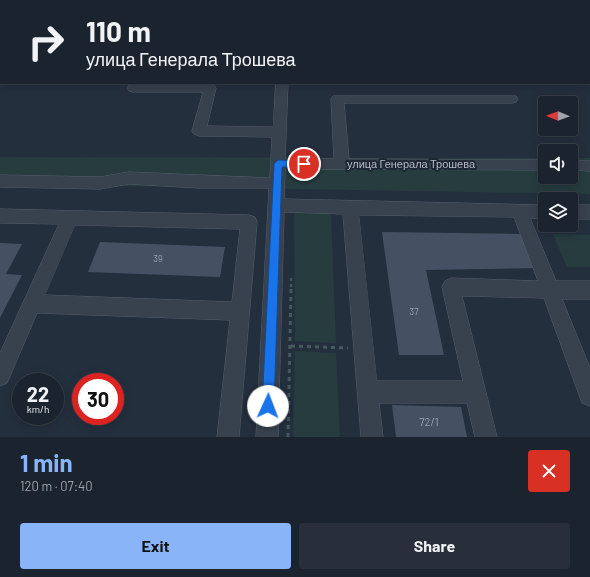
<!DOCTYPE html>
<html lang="en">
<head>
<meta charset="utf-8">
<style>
  body { margin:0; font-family:Barlow,sans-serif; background:#282f3a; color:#f1f3f6; height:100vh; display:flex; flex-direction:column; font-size:15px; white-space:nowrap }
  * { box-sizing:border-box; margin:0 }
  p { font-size:13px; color:#a0a4aa }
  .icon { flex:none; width:22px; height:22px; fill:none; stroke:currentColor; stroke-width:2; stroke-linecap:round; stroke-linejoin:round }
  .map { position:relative; height:437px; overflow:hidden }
  .panel { display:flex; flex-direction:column; background:#1b232e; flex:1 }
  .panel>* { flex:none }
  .guide { position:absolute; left:0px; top:0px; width:590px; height:84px; box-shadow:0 2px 10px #0003,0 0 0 1px #39404a; background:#1b232e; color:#f1f3f6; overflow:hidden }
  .needle { width:26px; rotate:271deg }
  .fabs { position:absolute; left:538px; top:96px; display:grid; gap:8px }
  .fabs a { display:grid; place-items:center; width:40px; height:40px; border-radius:4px; background:#1b232e; box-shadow:0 2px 10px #0003,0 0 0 1px #39404a; font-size:20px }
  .speed { position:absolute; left:12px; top:373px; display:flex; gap:8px; font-size:20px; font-weight:700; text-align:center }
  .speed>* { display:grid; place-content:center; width:52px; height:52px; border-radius:50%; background:#1b232e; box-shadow:0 2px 10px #0003,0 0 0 1px #39404a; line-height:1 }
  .speed small { font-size:10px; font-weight:400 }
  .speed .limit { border:6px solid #d22; background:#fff; color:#111 }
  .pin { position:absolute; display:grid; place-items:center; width:34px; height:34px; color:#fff; margin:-17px; border:2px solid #fff; border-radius:50%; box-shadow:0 1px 4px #0007 }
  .me { position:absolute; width:44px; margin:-22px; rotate:2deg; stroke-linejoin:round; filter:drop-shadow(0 0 3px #0008) }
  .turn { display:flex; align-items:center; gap:14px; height:84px; padding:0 20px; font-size:18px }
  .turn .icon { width:52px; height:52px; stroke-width:2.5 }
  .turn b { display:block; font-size:28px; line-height:34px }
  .round { display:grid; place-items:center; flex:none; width:42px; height:42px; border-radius:4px; background:#282f3a }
  .headline { display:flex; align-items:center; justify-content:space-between; height:68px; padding:0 20px }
  h1 { font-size:24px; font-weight:700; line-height:30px; color:#8ab4f8 }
  .button { display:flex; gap:8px; margin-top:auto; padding:8px 20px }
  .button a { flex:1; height:46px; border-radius:4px; background:#8ab4f8; color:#111; font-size:16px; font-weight:700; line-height:46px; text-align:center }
  .button a+a { background:#282f3a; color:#f1f3f6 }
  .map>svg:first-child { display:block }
</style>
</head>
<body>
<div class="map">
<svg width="590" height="437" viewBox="0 0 590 437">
  <rect width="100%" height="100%" fill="#242f3e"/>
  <!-- green -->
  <path fill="#263c3f" d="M0,0H590V1L1,2Z
    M0,157L545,158V177H571V158H590V194L0,184Z
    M294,211L331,213L336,343L295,341Z
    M553,234L590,235V267H567Z
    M295,351L336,353L340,437H293Z"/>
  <!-- building -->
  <path fill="#455162" d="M382,232L525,234L539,268L426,270L444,355H399Z
    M100,242L225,247L220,277L88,272Z
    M0,243L22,244L6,274L22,275L0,318Z
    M392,405L461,407L467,437H396Z"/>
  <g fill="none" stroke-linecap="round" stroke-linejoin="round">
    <defs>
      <path id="minor" d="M0,36H1V42H0Z
        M276,83H288L285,159H334L331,99L333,96H516L518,99L516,102L512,103H344L349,159L545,160V170L285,169L284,199L545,205V219L530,218L556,281H590V299H562L590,368V406L582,403L544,298L462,296L497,437H475L467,403H379L383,437H361L343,214L284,212L278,437H256L269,188H199L129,184L100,189L0,187V175L100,177L129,172L270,178L272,137L199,136L194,134L192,131L203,92H133L129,91L127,88L129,85L133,84L214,85L216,88L207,126L273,127ZM359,215L514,217L538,281L451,278L445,281L442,287L463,381H377Z
        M571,160L590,161V171L571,170Z
        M571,205H590V219H571Z
        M0,209L249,215L255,217L257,222L239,437H217L230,320L37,313L7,383L0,386V353L59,224L0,223ZM75,225L240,229L232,302L45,295Z"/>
    </defs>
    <!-- minor casing -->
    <use href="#minor" stroke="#565f6c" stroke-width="1"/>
    <!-- path-far1 -->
    <path stroke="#44595c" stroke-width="2.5" stroke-dasharray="3 3" stroke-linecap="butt" d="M291,278V290"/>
    <!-- path -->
    <path stroke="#44595c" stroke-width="3" stroke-dasharray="4 4" stroke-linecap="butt" d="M291,346L348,348
      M288,437L291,289"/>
    <!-- minor -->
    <use href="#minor" fill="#38414e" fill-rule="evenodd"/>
  </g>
  <!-- route -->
  <path fill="#1a73e8" stroke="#114b97" d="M278,160L304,161L308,164L304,167H282L274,406L272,410L268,412L264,410L262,406L274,164Z"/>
  <g text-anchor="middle" stroke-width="4" stroke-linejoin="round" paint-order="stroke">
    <!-- number labels -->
    <g font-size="9" fill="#98a1af">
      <text x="158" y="262">39</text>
      <text x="414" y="315">37</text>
    </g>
    <!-- street labels -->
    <g font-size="11" fill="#b4bcc9" stroke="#1d2633">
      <text x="411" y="168">улица Генерала Трошева</text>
    </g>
    <!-- near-number labels -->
    <g font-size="11" fill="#98a1af">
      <text x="429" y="426">72/1</text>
    </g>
  </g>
</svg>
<div class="fabs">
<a><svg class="needle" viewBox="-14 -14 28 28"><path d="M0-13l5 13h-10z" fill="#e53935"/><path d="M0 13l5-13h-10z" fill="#a0a4aa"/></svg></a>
<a><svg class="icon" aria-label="sound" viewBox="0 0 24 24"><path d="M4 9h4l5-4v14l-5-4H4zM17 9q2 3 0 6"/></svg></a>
<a><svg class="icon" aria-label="layers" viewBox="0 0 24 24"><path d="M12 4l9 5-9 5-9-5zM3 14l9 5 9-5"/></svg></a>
</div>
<div class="speed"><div>22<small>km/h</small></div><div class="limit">30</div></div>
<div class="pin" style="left:304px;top:164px;background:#d93025"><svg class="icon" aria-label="arrive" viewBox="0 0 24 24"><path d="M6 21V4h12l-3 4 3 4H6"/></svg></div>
<svg class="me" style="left:268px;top:406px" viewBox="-20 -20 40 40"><circle r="19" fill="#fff"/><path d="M0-13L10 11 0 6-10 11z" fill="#1a73e8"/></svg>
<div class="guide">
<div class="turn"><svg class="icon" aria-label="right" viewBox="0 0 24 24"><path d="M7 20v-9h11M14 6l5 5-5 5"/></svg><div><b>110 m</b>улица Генерала Трошева</div></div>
</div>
</div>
<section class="panel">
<div class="headline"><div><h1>1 min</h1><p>120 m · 07:40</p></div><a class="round" style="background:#d93025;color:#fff"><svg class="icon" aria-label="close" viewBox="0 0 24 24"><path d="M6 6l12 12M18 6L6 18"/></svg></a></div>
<div class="button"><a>Exit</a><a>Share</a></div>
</section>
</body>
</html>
